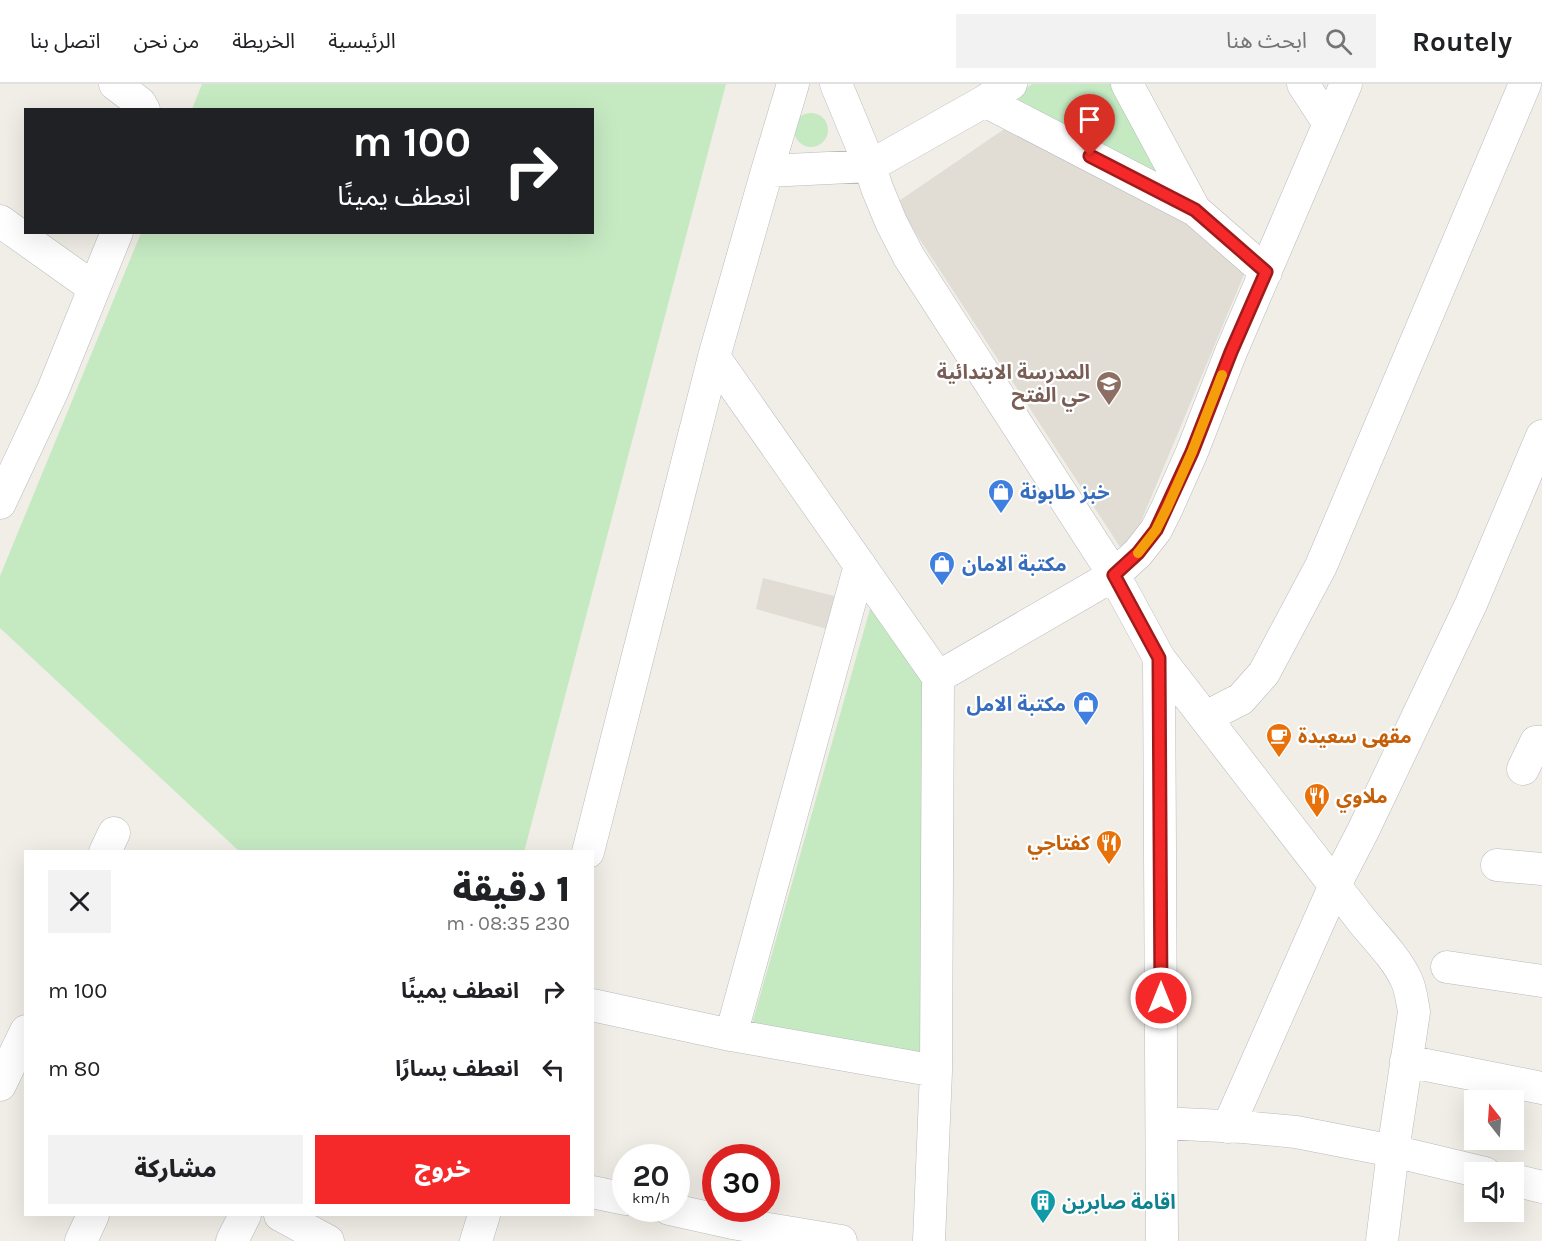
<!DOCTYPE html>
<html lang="ar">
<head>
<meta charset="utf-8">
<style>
  body { margin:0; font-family:Karla,"Noto Sans Arabic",sans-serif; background:#f2f2f2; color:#202124; direction:rtl; height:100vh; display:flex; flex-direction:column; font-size:22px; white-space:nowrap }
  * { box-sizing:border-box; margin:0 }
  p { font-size:20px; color:#757577 }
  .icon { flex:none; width:33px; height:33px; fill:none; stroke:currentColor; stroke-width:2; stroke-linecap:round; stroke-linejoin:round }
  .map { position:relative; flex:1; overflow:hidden; direction:ltr }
  .sheet { position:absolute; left:24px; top:766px; width:570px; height:366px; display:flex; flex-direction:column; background:#fff; border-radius:0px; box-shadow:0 6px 24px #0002; direction:rtl }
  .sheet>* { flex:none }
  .banner { position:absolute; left:24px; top:24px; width:570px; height:126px; border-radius:0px; box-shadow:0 6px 24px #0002; direction:rtl; background:#202124; color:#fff; overflow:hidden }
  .needle { width:39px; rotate:343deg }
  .buttons { position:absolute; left:1464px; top:1006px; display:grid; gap:12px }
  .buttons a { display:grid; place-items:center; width:60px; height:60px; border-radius:0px; background:#fff; box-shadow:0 6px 24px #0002; font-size:30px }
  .speed { position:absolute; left:612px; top:1060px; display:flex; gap:12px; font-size:30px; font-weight:700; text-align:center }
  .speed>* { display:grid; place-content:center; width:78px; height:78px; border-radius:50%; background:#fff; box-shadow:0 6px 24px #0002; line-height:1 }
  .speed small { font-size:15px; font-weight:400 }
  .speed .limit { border:9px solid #d22; background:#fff; color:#111 }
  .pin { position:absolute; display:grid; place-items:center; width:51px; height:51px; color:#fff; margin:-62px -26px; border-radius:50% 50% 50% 0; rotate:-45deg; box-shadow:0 0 6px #0007 }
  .pin .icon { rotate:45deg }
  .me { position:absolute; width:66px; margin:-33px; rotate:0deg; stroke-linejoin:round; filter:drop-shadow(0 0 4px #0008) }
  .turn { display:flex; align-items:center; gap:21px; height:126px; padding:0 24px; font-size:27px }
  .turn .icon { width:78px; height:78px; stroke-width:2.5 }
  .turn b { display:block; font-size:42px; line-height:51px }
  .round { display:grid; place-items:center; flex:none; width:63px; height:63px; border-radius:0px; background:#f2f2f2 }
  .headline { display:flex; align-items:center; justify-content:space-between; height:102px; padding:0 24px }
  h1 { font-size:36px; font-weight:800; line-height:45px }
  .cta { display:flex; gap:12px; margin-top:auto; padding:12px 24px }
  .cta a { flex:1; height:69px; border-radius:0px; background:#f52929; color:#fff; font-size:24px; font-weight:800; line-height:69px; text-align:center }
  .cta a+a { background:#f2f2f2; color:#202124 }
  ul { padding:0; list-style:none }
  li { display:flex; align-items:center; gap:18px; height:78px; padding:0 24px }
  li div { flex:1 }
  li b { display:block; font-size:22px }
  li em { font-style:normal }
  header { display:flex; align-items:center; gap:36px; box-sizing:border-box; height:84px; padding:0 30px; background:#fff; border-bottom:2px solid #e0e0e0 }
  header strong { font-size:28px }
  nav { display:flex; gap:33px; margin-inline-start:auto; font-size:21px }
  .search { width:420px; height:54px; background:#f2f2f2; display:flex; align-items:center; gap:15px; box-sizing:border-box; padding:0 21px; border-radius:0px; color:#757577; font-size:22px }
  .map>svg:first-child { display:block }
</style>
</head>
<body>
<header>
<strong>Routely</strong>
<div class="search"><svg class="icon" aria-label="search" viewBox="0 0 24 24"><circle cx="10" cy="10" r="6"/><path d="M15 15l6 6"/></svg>ابحث هنا</div>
<nav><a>الرئيسية</a><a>الخريطة</a><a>من نحن</a><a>اتصل بنا</a></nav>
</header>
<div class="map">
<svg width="1542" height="1157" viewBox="0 0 1542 1157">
  <rect width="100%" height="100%" fill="#f1eee7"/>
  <!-- education -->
  <path fill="#e1ddd5" d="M1016,37L1211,150L1248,181L1130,464L1122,466L896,119Z
    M763,494L834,512L835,519L827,545L756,525Z"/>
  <!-- green -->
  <path fill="#c5eac2" d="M202,0H726L524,768H240L0,544V492L141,149L592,148V26L192,25Z
    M1032,0H1113L1176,106L1010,15Z
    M794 46a17 17 0 1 1 34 0a17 17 0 1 1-34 0Z
    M872,518L929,595L924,971L750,947Z"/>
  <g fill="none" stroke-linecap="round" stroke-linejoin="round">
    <defs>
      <path id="minor" d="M115,0L140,19L144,26
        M836,0L870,82L877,104L891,138L909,173L1114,491L1159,574L1363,838C1378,856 1396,874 1406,895C1411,905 1412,917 1414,928L1393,1067L1485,1089
        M1127,0L1195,126L1266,188
        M1303,0L1329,40
        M985,17L1195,126
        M767,87L870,82L985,17L1011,0
        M0,137L94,204
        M714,273L938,593
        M0,419L53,306L117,148
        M1159,574L1162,1157
        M1206,633L1241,615L1264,589L1321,482L1525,0
        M1523,685L1536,658H1542
        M105,768L114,749
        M588,768L714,273L767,87L793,0
        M1497,781L1542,785
        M1447,883L1542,897
        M592,921L731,951L936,987
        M731,951L860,481
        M1406,977L1542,1004
        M0,1001L26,947
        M1162,1039L1243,1043L1296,1048L1393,1067L1382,1157
        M1228,1043L1335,801L1363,747L1471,520L1542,352
        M1514,1096L1542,1103
        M592,1108L626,1115
        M669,1125L732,1139L841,1157
        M280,1131L328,1157
        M81,1157L93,1131
        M232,1157L245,1131
        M476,1157L484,1131
        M929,1157L936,987L938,593L1114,491L1138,469L1156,446L1167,424L1192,368L1231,268L1346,0"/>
    </defs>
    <!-- minor casing -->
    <use href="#minor" stroke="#b7babe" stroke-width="33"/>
    <!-- minor -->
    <use href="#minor" stroke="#fff" stroke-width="32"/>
  </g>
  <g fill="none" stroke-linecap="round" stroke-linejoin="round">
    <defs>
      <path id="route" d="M1090,72L1195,126L1266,188L1231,268L1192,368L1156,446L1138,469L1114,491L1159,574L1161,914"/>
    </defs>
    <!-- route casing -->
    <use href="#route" stroke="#9f1b1b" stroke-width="15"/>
    <!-- route -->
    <use href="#route" stroke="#f52929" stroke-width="10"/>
    <!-- slow -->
    <path stroke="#f59e0b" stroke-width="10" d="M1138,469L1156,446L1167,424L1192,368L1222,291"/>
  </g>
  <!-- icons -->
  <defs>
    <symbol id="school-pin" viewBox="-11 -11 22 30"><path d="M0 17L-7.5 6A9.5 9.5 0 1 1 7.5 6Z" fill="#8d6e63" stroke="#fff"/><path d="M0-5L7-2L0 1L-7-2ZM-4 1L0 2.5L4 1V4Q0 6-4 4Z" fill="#fff"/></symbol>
    <symbol id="shop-pin" viewBox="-11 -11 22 30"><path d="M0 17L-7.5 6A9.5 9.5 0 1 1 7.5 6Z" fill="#3f7fe0" stroke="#fff"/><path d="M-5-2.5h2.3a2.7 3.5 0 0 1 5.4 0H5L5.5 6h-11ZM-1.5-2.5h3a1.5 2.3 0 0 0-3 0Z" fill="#fff"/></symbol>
    <symbol id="cafe-pin" viewBox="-11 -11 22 30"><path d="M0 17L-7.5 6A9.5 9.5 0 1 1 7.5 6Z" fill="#e8710a" stroke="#fff"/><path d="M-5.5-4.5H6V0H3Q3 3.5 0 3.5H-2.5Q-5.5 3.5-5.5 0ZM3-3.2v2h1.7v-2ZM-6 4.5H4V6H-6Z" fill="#fff"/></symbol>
    <symbol id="restaurant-pin" viewBox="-11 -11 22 30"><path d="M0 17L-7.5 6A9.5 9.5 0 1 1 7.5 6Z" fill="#e8710a" stroke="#fff"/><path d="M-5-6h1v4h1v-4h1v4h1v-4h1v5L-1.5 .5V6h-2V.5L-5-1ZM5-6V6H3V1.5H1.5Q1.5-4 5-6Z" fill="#fff"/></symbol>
    <symbol id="building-pin" viewBox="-11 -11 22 30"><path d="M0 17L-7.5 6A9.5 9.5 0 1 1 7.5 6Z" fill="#0f9aa8" stroke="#fff"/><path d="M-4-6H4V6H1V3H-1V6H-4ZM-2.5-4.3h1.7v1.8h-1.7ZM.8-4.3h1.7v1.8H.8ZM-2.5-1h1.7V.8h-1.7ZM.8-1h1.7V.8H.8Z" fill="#fff"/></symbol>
  </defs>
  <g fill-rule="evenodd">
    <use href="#school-pin" x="1094" y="285" width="30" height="40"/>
    <use href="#shop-pin" x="986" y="393" width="30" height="40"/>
    <use href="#shop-pin" x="927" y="465" width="30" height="40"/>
    <use href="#shop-pin" x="1071" y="605" width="30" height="40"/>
    <use href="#cafe-pin" x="1264" y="637" width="30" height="40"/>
    <use href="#restaurant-pin" x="1302" y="697" width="30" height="40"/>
    <use href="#restaurant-pin" x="1094" y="744" width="30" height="40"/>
    <use href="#building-pin" x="1028" y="1103" width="30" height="40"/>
  </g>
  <g text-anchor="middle" stroke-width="4.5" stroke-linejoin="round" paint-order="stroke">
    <!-- education labels -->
    <g font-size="20" font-weight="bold" fill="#785e54" stroke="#fff" text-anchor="end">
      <text x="1090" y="295">المدرسة الابتدائية<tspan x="1090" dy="23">حي الفتح</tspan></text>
    </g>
    <!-- shop labels -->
    <g font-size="20" font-weight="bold" fill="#366cbe" stroke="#fff" text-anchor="start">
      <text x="1020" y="415">خبز طابونة</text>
      <text x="962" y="487">مكتبة الامان</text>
      <text x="1066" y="627" text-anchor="end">مكتبة الامل</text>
    </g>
    <!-- food labels -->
    <g font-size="20" font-weight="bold" fill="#c56008" stroke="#fff" text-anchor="start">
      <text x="1298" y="659">مقهى سعيدة</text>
      <text x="1336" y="719">ملاوي</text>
      <text x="1090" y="766" text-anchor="end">كفتاجي</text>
    </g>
    <!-- culture labels -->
    <g font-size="20" font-weight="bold" fill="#0d838f" stroke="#fff" text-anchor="start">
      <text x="1062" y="1125">اقامة صابرين</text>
    </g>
  </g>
</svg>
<div class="buttons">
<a><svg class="needle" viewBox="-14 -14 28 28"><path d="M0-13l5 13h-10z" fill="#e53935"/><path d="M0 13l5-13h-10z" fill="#757577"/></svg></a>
<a><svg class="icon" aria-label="sound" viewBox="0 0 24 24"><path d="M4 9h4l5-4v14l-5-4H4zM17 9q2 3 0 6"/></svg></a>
</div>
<div class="speed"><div>20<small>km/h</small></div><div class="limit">30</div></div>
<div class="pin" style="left:1090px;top:72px;background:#d93025"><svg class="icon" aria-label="arrive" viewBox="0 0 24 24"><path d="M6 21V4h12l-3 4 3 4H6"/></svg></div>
<svg class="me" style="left:1161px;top:914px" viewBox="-20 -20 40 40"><circle r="17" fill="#f52929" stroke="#fff" stroke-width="3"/><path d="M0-11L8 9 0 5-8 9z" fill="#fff"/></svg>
<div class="banner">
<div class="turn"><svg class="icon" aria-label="right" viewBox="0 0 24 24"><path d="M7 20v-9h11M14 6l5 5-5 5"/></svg><div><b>100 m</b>انعطف يمينًا</div></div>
</div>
<section class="sheet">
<div class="headline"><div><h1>1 دقيقة</h1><p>230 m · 08:35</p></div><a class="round"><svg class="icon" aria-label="close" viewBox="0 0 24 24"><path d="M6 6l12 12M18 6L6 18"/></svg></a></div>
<ul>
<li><svg class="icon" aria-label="right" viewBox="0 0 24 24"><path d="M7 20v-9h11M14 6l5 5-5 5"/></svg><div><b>انعطف يمينًا</b></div><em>100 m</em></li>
<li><svg class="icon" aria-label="left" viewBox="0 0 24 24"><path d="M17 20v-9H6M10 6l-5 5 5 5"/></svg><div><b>انعطف يسارًا</b></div><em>80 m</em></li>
</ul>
<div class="cta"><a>خروج</a><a>مشاركة</a></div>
</section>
</div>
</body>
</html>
